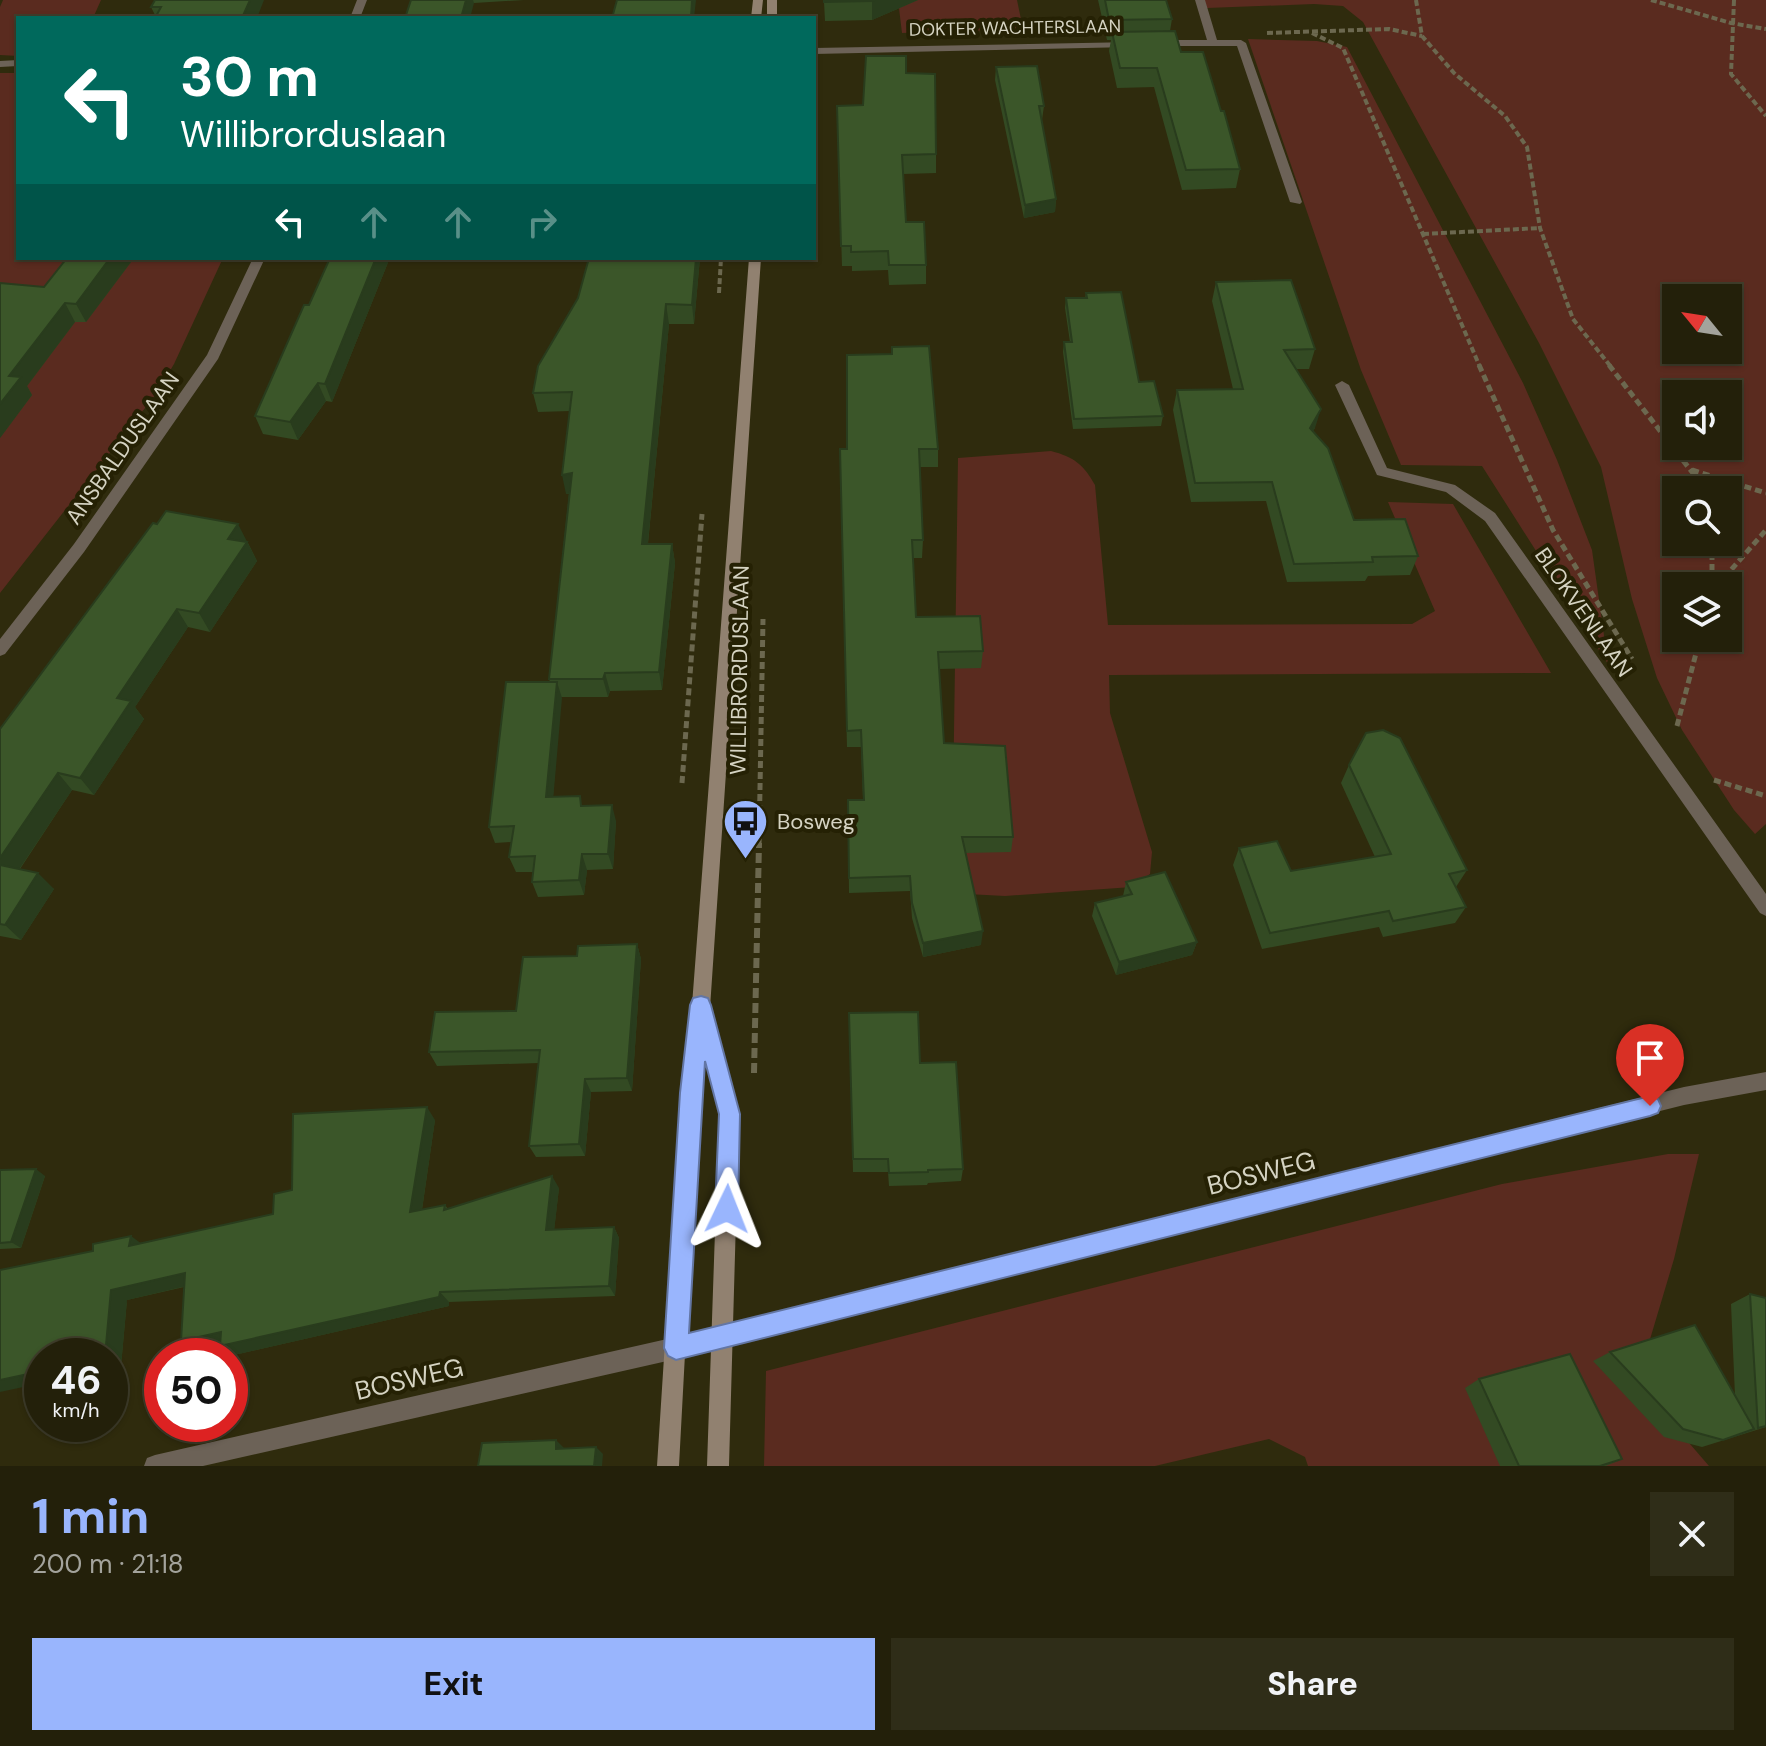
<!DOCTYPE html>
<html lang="en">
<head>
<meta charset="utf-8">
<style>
  body { margin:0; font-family:"DM Sans",sans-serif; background:#2f2d18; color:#f1f3f6; height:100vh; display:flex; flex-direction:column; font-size:30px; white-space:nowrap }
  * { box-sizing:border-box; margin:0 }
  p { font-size:26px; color:#a3a39c }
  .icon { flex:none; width:44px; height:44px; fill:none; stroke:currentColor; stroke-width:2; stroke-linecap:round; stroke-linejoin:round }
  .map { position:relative; height:1466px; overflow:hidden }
  .panel { display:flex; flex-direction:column; background:#23200a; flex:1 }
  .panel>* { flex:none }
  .banner { position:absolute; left:16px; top:16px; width:800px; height:244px; border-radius:0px; box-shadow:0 2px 6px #0004,0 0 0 2px #403e2b; background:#00695c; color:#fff; overflow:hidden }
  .needle { width:52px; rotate:300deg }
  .tools { position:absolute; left:1662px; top:284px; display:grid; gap:16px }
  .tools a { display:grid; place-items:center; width:80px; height:80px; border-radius:0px; background:#23200a; box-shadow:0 2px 6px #0004,0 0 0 2px #403e2b; font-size:40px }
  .speed { position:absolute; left:24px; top:1338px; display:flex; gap:16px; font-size:40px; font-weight:700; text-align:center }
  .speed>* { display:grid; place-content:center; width:104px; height:104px; border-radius:50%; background:#23200a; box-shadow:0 2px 6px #0004,0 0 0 2px #403e2b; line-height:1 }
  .speed small { font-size:20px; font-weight:400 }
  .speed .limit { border:12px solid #d22; background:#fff; color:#111 }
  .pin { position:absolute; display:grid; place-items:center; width:68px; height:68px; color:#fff; margin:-82px -34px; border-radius:50% 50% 50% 0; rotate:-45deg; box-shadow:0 0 8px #0007 }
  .pin .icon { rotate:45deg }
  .me { position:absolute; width:88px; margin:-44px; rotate:2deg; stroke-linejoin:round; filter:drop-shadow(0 0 6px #0008) }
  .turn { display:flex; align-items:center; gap:28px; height:168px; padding:0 32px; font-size:36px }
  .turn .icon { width:104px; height:104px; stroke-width:2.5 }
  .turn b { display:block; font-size:56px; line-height:68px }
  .lanes { display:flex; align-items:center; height:76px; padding:0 32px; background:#0003; justify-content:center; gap:40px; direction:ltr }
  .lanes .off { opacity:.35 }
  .round { display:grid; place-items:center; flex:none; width:84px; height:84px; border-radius:0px; background:#2f2d18 }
  .overview { display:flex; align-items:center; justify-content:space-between; height:136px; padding:0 32px }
  h1 { font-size:48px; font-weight:800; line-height:60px; color:#99b5fd }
  .cta { display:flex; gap:16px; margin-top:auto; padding:16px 32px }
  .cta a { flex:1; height:92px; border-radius:0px; background:#99b5fd; color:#111; font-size:32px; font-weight:800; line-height:92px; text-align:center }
  .cta a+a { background:#2f2d18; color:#f1f3f6 }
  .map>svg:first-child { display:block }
</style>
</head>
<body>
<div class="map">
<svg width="1766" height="1466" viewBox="0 0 1766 1466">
  <rect width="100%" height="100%" fill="#2f2b0d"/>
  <!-- green -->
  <path fill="#5a2b1f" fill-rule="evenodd" d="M3,0H101L93,18H18V56L0,55V7Z
    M898,0H1017L1023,29L902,33Z
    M1204,0H1766V824L1755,834L1734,810L1682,730L1657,678L1632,599L1601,467L1539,343L1363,22L1343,6L1314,4L1207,8ZM1676,298H1728V350H1676ZM1676,394H1728V446H1676ZM1676,490H1728V542H1676ZM1676,586H1728V638H1676Z
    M1248,39L1317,41L1347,47L1523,383L1557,460L1592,550L1608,664L1482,466L1401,465L1361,370Z
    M0,73H18V258H223L174,364L156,394L0,593Z
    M1051,451C1074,457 1084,465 1095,485L1108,625L1412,624L1435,611L1388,502L1453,504L1551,673L1109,675L1110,713L1152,852L1150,874L1132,887L1005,896L967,894L952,870L958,458Z
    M1668,1154H1699L1674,1259L1648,1346L1671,1422L1709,1466H1308L1305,1457L1269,1439L1155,1466H764L766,1371L1502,1184Z"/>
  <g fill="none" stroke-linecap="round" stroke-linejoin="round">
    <!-- path-far2 -->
    <path stroke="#6c684f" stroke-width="4" stroke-dasharray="6 3" stroke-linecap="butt" d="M1416,0L1422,36L1454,73L1505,116L1527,147L1540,228L1573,319L1611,367
      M1651,0L1731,23L1766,29
      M1734,0L1731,74L1766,116
      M1267,33L1389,29L1422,36
      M1312,33L1343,48L1480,367
      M1423,234L1540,228
      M719,293L721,258"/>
    <!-- path-far1 -->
    <path stroke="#6c684f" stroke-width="5" stroke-dasharray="7 4" stroke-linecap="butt" d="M1479,365L1553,530L1632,659
      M1609,365L1706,490
      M1692,470L1766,493
      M1712,542V586
      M1717,586L1766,530
      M1677,726L1700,638
      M1714,780L1766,796
      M682,783L702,514
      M759,845L763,619"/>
    <!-- path -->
    <path stroke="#6c684f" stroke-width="6" stroke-dasharray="10 5" stroke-linecap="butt" d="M754,1073L759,843"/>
    <!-- street -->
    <path fill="#6c6257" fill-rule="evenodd" d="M357,0H367L360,18H350Z
      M1195,0H1205L1217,40H1241L1246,43L1302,202L1300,204L1290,202L1237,46H1159L1154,43L1159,40H1207Z
      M1135,42L1136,44L1131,47L814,54V48Z
      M18,60V66L0,67V61Z
      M253,258H265L218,359L84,552L5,654L0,656V639L74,544L207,355Z
      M1342,381L1349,385L1387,468L1455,485L1495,513L1766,894V916L1760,913L1485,521L1446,492L1377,475L1335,385Z
      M1766,1072V1090L1684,1105L676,1359L203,1466H144L147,1458L155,1455L676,1337L1684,1087Z"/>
    <!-- secondary -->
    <path fill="#918170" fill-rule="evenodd" d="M753,0H763L761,18H751Z
      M767,0H777V18H767Z
      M749,258H761L710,1008L739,1114L729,1466H707L719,1114L704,1054L699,1093L679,1466H657L681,1093L692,1005Z"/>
  </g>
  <!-- wall -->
  <path fill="#334a23" d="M155,0L257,18L156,17L151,7Z
    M411,0H524L474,3Z
    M918,0L872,20L825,21L824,2Z
    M1098,0H1166L1172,19L1170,31L1181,52L1221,111L1240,169L1236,188L1182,190L1154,87L1117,88L1109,51L1111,40H1107Z
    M996,67L1044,106L1042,120L1056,199L1055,212L1024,218L995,80Z
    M906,73L936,154V173L903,174L906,222L926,265V284L889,285L888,270L852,271V266H842L837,106L863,105Z
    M67,258H134L86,322H75L27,386L32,395L0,438L44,287Z
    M330,258H406L405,260H389L332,402L326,401L298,440L263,434L255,416L309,305Z
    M589,258H700L694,324H669L648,544H672L675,563L662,690L610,691L608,697H561L553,796L583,806L616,821L613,869L587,870L584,895L538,897L532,882L533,872H516L509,857L511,842L495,843L489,827L550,682L549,679L569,494H566L570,411L538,412L533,393L578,298Z
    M1216,282L1315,349L1309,369H1296L1315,428L1313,431L1354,520L1418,556L1410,575L1368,576L1365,581L1287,582L1266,501L1191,502L1173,410L1177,390L1233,389L1212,301Z
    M1086,293L1139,382L1163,416L1161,426L1073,429L1063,352L1064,342H1070L1065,308L1066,298H1085Z
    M840,449H938V467H920L923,540L922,558H913L916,617L983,651L981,668L939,669L944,743L1013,837L1011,852L965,853L981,945L923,957L912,918L910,891L849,893L848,800H863L861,747H847Z
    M248,542V543L257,561L210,632L188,627L135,707L144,719L94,795L72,790L20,869L54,889L21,940L0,936V729Z
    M1349,765L1467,870L1456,887L1466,907L1455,923L1383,937L1379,927L1262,949L1233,865L1239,848L1291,871L1375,857L1341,783Z
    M1126,882L1197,942L1192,955L1116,975L1092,916L1095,903L1123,896Z
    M637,944L641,959L632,1091L591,1092L585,1156L536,1157L529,1146L539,1063L437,1066L429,1052L516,1011L577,956Z
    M849,1013L920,1063L963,1169L961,1181L928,1183L927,1185L889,1186L888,1172H853Z
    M435,1120L422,1210L445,1205L448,1209L559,1188L554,1230L614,1227L619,1238L615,1296L449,1302V1306L234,1355L220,1346V1344L196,1350L184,1287L127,1300L121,1366L110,1369L141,1243L273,1214L292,1190Z
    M0,1170L45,1176L21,1248L0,1249Z
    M1750,1294L1766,1298V1427L1702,1447L1664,1437L1593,1361L1610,1352L1735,1396L1731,1304Z
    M1479,1379L1622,1459L1606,1466H1500L1465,1388Z"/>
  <!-- shaded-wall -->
  <path fill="#293c1d" d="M250,0H264L257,18H242Z
    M466,0H473L474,3L470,18H461Z
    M692,0H696L694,18H691Z
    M875,0H918L872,20V1Z
    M1056,199L1055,212L1024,218L1025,205Z
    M110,258H134L86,322L76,304Z
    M376,258H388L389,260L332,402L325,384Z
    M696,258H700L694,324L692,305Z
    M65,303L75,322L27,386L32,395L0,438V404L9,376Z
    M666,304L669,324L646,563L642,544Z
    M318,383L326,401L298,440L290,422Z
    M1321,409L1315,428L1303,447L1310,428Z
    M572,473L576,493L566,494L562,475Z
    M238,524L257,561L210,632L199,613L228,539Z
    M672,544L675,563L662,690L659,672Z
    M177,609L188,627L135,707L144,719L94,795L80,778L117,698Z
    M605,673L610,691L608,697L603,679Z
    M557,682L562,698L552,812L546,797Z
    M58,773L72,790L12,880L0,868V858Z
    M612,805L616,821L613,869L608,854Z
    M582,854L587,870L584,895L579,880Z
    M38,873L54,889L21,940L5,925Z
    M983,931L981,945L923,957V943Z
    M1197,942L1192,955L1116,975L1119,962Z
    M637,944L641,959L632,1091L627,1078Z
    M585,1079L591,1092L585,1156L579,1144Z
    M427,1107L435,1120L420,1223L410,1212Z
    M36,1169L45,1176L21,1248L11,1242Z
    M552,1176L559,1188L553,1241L546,1230Z
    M614,1227L619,1238L615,1296L609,1286Z
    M131,1236L146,1247L129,1246Z
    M185,1273L199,1283L127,1300L121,1366L110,1369V1356H105L111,1290Z
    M440,1292L449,1302V1306L234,1355L220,1346Z
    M221,1332L235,1341L196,1350L181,1341Z
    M42,1371V1383L0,1392V1380Z
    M556,1440L564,1448V1456L556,1449Z
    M596,1447L603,1454L602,1466H594Z"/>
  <!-- building -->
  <path fill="#3b5629" stroke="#293c1d" stroke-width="2" d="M155,0H250L242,18H155L161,7H151Z
    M411,0H466L461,18H405Z
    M617,0H692L691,18H612Z
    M824,0H875L872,1L824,2Z
    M1105,0H1166L1172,19L1109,20Z
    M1175,31L1181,52H1203L1221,111H1224L1240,169L1186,170L1157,68H1120L1112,32Z
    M866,56H906V73L935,74L936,154L902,155L906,222H924L926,265H889L888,251L851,252V246H841L837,106L863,105Z
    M1037,66L1044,106H1039L1056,199L1025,205L996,67Z
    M67,258H110L76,304L65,303L9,376L21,377L0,404V283L44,287Z
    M330,258H376L325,384L318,383L290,422L255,416L304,305H309Z
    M589,258H696L692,305L666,304L642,544H672L659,672L605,673L603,679H549L572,473L562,475L572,392L533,393L538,366L578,298Z
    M1291,280L1315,349L1284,350L1321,409L1310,428L1328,448L1354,520L1405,519L1418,556L1372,557L1373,562L1294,564L1272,482L1195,483L1177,390L1243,389L1216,282Z
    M1121,292L1139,382L1154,381L1163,416L1074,419L1064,342H1072L1066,298H1087L1086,293Z
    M929,346L938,449H919L923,540H912L916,617L980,616L983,651L938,652L944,743L1005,746L1013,837H962L983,931L923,943L912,903L910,876L849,878L848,800H864L861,730L847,731L840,449H847V355L892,354V347Z
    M166,511L238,524L228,539L247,542L199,613L177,609L117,698L131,701L80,778L58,773L0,858V729L153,523L157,524Z
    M506,682H557L546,797L580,796L581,806L612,805L608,854H582L579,880L532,882L535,856L509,857L514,826L489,827Z
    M1383,730L1400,738L1467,870L1449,874L1466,907L1393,921L1389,911L1270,933L1239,848L1277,841L1291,871L1391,854L1349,765L1366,733Z
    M0,865L38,873L5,925L0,924Z
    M1165,872L1197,942L1119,962L1095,903L1132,894L1126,882Z
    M637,944L627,1078L585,1079L579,1144L529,1146L540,1050L429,1052L435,1012L516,1011L523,957L577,956L578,946Z
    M918,1012L920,1063L956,1062L963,1169L928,1170V1172L889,1173L888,1159H853L849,1013Z
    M427,1107L410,1212L445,1205L444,1210L552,1176L546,1230L614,1227L609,1286L440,1292L439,1297L220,1346L221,1332L181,1341L185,1273L111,1290L105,1356H42V1371L0,1380V1270L93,1251V1244L131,1236L129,1246L273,1214L274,1194L292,1190L293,1114Z
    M36,1169L11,1242L0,1243V1170Z
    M1750,1294L1766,1298V1426L1758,1428Z
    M1695,1325L1754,1429L1723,1440L1683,1429L1610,1352Z
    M1570,1354L1622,1459L1600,1466H1519L1479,1379Z
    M556,1440V1449L596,1447L594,1466H478L482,1443Z"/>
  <!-- route -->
  <path fill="#99b5fd" stroke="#6376a4" stroke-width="2" d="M701,996L708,998L711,1005L740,1114L738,1209L735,1217L727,1220L719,1217L715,1209L719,1114L705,1061L689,1333L1650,1096L1658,1099L1661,1106L1658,1113L1650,1116L676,1360L668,1356L664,1348L680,1093L690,1005L693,998Z"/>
  <!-- icons -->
  <defs>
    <symbol id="bus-pin" viewBox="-11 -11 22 30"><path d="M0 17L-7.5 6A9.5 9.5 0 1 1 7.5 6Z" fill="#99b5fd" stroke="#252104"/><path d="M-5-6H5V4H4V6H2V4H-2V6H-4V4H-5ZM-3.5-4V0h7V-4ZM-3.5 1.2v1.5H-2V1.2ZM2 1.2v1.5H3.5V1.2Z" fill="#111"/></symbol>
  </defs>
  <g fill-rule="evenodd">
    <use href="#bus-pin" x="720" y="796" width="51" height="69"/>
  </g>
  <g text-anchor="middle" stroke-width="8" stroke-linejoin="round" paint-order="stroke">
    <!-- far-street labels -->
    <g font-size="18" fill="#d5d3c2" stroke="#252104">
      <text transform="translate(1015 28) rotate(-1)" y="6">DOKTER WACHTERSLAAN</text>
    </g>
    <!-- street labels -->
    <g font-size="22" fill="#d5d3c2" stroke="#252104">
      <text transform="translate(122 448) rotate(-55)" y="8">ANSBALDUSLAAN</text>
      <text transform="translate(1584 612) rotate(55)" y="8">BLOKVENLAAN</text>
      <text transform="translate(739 670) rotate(-89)" y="8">WILLIBRORDUSLAAN</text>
    </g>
    <!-- poi labels -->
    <g font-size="22" fill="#d5d3c2" stroke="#252104" text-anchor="start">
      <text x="777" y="829">Bosweg</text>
    </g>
    <!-- near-street labels -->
    <g font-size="26" fill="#d5d3c2" stroke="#252104">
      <text transform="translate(1261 1173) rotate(-14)" y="9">BOSWEG</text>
      <text transform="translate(409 1379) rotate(-13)" y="9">BOSWEG</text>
    </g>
  </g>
</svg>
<div class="tools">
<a><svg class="needle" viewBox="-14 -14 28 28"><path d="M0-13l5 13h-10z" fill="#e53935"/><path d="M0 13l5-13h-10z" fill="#a3a39c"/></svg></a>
<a><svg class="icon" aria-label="sound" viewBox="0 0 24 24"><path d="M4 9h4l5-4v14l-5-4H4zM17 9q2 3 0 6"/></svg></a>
<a><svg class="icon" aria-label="search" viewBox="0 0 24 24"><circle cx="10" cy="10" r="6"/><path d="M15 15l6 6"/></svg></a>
<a><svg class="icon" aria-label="layers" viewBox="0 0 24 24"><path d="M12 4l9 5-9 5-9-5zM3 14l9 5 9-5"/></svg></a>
</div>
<div class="speed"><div>46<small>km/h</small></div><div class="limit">50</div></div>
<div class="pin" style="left:1650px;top:1106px;background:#d93025"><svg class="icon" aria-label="arrive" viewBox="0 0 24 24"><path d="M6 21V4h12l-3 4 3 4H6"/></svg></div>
<svg class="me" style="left:727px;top:1209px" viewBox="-20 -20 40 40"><path d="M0-17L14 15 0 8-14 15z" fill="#99b5fd" stroke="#fff" stroke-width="4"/></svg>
<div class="banner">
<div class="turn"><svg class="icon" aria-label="left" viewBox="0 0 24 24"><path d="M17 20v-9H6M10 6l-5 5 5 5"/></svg><div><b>30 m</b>Willibrorduslaan</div></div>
<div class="lanes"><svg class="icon" aria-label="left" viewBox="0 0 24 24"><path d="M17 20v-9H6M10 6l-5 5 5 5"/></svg><svg class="icon off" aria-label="ahead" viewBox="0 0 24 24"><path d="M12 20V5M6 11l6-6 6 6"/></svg><svg class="icon off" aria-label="ahead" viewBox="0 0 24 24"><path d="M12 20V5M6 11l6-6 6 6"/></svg><svg class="icon off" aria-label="right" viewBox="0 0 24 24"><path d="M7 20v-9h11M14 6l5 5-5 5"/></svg></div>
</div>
</div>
<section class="panel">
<div class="overview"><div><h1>1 min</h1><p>200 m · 21:18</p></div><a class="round"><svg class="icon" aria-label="close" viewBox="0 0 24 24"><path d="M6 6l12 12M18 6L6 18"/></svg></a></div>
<div class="cta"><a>Exit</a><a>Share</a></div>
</section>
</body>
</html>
